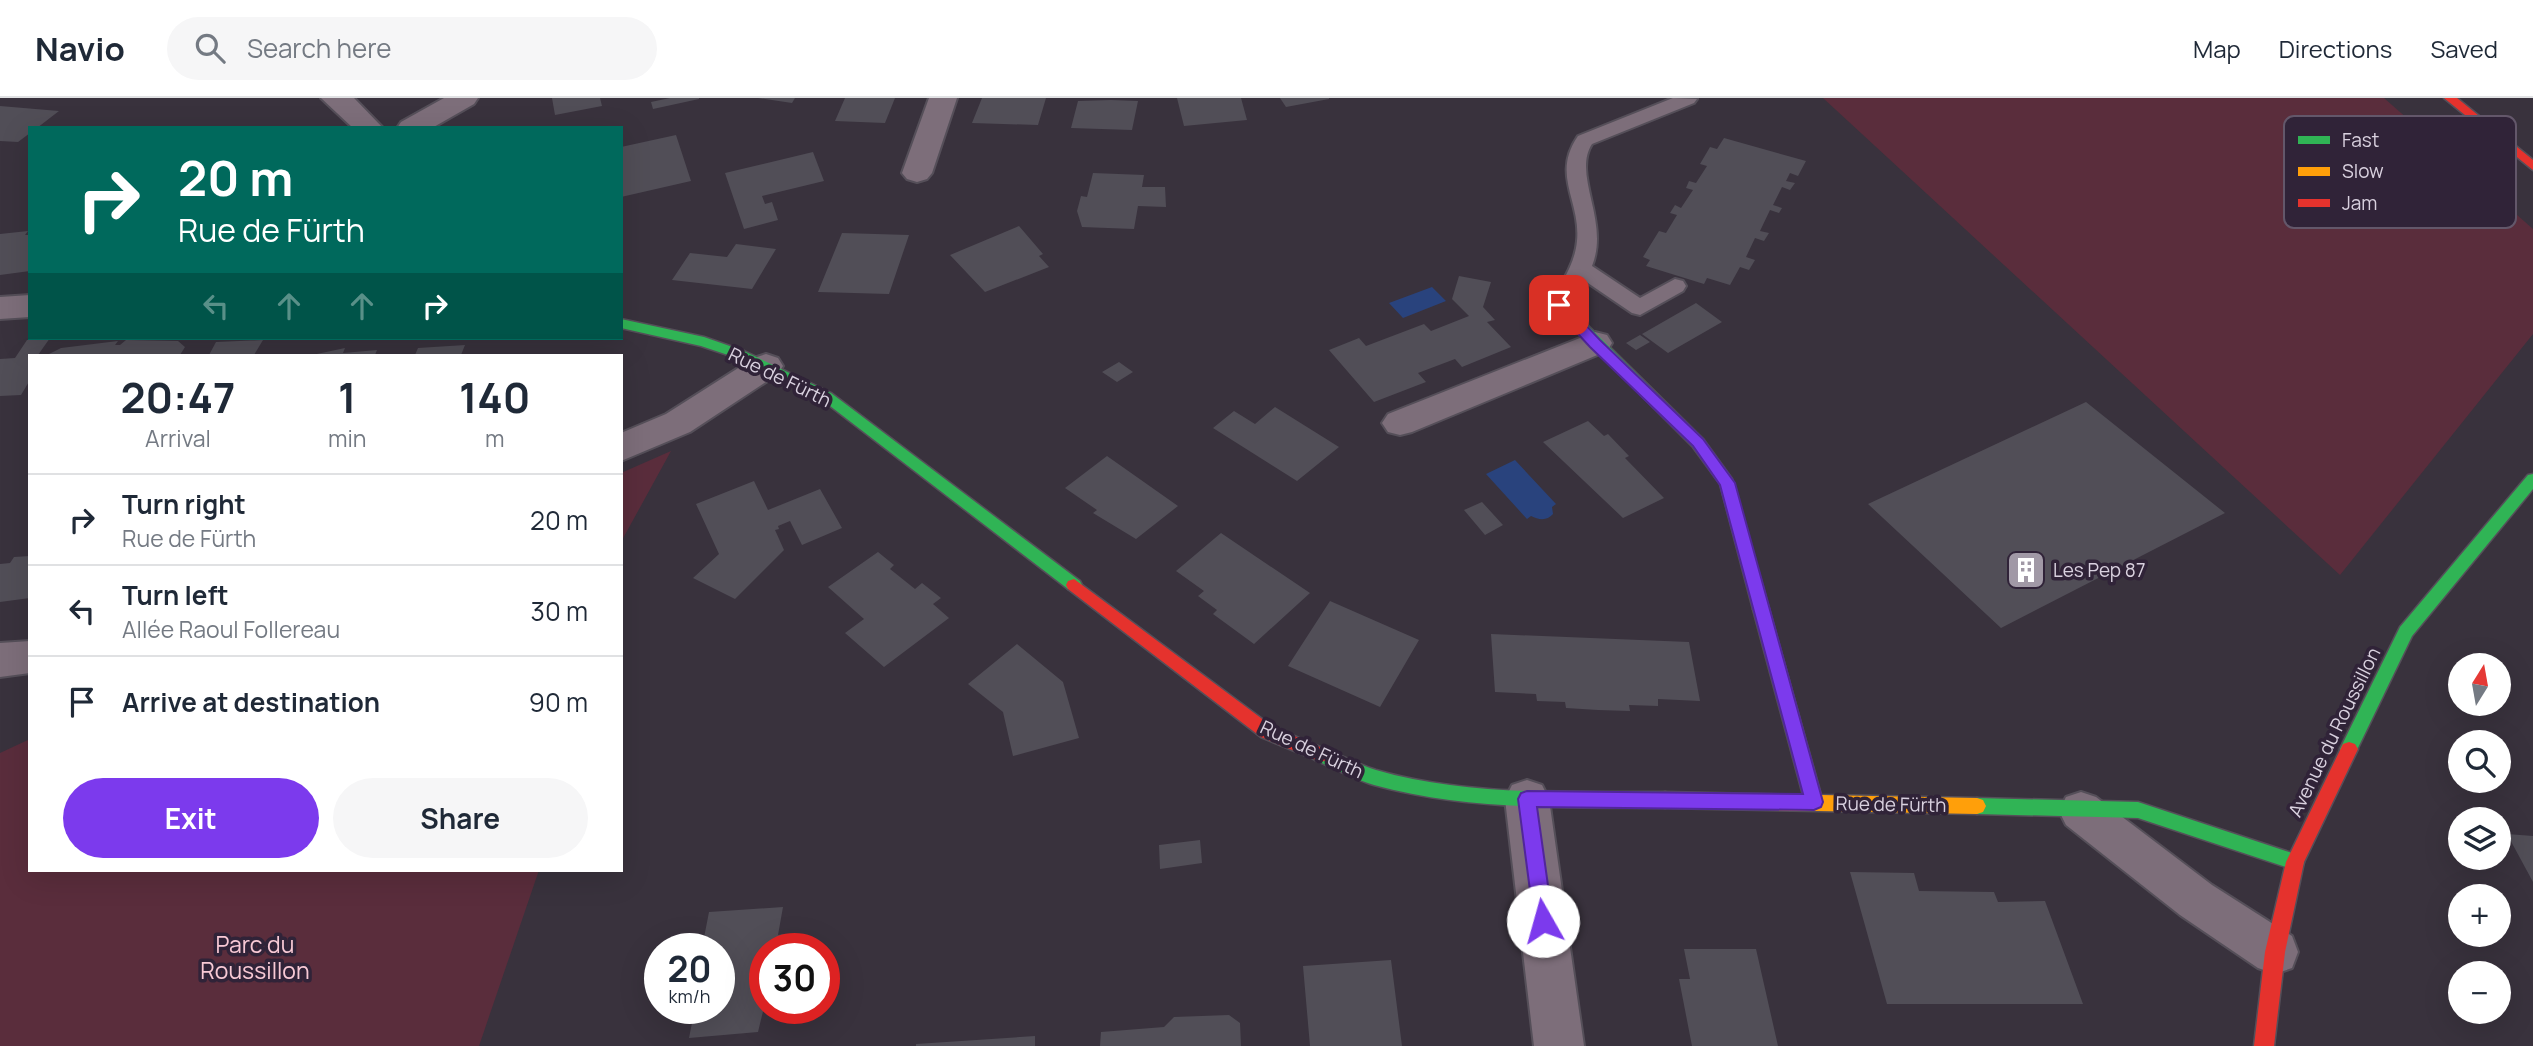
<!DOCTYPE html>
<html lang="en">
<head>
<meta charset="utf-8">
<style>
  body { margin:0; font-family:Manrope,sans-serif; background:#f6f6f7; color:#1f2937; height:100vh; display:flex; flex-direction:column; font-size:26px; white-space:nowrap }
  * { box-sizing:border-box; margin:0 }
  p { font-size:23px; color:#747a83 }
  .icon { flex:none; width:38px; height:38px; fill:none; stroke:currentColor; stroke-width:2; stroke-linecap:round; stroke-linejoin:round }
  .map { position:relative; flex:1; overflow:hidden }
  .panel { position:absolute; left:28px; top:256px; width:595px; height:518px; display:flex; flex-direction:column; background:#fff; border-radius:0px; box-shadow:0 7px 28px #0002 }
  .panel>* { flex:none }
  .hud { position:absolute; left:28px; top:28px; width:595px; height:214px; border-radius:0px; box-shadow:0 7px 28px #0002; background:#00695c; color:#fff; overflow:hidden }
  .needle { width:46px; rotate:11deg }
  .tools { position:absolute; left:2448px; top:555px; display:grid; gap:14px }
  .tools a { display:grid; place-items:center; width:63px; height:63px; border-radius:50%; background:#fff; box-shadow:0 7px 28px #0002; font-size:35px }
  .speed { position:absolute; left:644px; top:835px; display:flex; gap:14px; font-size:35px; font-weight:700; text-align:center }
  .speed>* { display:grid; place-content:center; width:91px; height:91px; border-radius:50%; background:#fff; box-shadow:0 7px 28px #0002; line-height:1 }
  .speed small { font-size:18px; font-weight:400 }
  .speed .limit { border:10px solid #d22; background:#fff; color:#111 }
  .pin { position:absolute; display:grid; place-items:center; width:60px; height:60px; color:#fff; margin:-30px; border-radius:14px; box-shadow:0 4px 10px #0006 }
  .me { position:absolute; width:77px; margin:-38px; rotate:353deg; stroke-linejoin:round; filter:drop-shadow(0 0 5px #0008) }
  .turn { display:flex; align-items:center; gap:24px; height:147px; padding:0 35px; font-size:32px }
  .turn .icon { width:91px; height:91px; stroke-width:2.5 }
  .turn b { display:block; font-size:49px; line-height:60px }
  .lanes { display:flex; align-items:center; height:66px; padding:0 35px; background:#0003; justify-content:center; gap:35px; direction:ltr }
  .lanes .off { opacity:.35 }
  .eta { display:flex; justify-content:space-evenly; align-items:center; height:119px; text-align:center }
  .eta b { font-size:42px; font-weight:700; line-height:49px }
  .cta { display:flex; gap:14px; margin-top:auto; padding:14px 35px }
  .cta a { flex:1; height:80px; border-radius:42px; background:#7c3aed; color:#fff; font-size:28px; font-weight:700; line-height:80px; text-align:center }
  .cta a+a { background:#f6f6f7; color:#1f2937 }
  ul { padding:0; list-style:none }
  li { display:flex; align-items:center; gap:21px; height:91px; padding:0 35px; border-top:2px solid #e0e1e3 }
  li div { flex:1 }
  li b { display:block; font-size:26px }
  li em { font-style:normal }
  header { display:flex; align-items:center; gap:42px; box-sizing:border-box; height:98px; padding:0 35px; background:#fff; border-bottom:2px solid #e0e1e3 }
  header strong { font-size:33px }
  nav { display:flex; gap:38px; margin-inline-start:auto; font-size:24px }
  .search { width:490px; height:63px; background:#f6f6f7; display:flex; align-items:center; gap:18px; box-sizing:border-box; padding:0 24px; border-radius:38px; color:#747a83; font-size:26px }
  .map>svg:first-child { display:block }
</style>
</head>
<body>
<header>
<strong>Navio</strong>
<div class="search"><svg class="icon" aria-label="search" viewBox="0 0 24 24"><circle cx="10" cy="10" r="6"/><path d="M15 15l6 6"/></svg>Search here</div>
<nav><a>Map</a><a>Directions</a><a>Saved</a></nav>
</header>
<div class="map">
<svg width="2533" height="948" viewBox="0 0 2533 948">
  <rect width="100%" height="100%" fill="#39323d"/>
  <!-- green -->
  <path fill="#5a2d3c" d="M1823,0H2384L2533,131V236L2340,477Z
    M671,353L621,444V375Z
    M30,641V772H539L479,948H0V655Z"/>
  <!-- water -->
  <path fill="#29437d" d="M1432,189L1446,203L1403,220L1389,205Z
    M1515,362L1556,406L1552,409L1553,416C1547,423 1539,422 1531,418L1527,421L1486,376Z"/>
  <!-- building -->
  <path fill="#514e57" d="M552,0H600L602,8L555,17Z
    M670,0H699V1L653,11L651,4Z
    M758,0H795L792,5Z
    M845,0H895L885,25L835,23Z
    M982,0H1046L1038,27L972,25Z
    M1177,0H1241L1247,22L1184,28Z
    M1280,0H1329V1L1286,9Z
    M1111,2L1138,3L1132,32L1071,30L1078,3Z
    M0,8L59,13L37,30H30V35L18,44L0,43Z
    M676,37L691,83L621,99V49Z
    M1724,40L1806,63L1798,78L1790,75L1786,83L1795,85L1790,92L1782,89L1773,107L1782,110L1779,115L1770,112L1760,133L1769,135L1764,143L1755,140L1746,159L1755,162L1749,172L1740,169L1730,187L1707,180L1704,186L1646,168L1650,162L1643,159L1659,133L1666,135L1677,117L1670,115L1675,107L1681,110L1693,92L1686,90L1689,83L1696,85L1707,68L1700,66L1710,49L1717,51Z
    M813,54L824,83L762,98L765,106L772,104L778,122L744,131L725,75Z
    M1093,75L1144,77L1142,89H1165L1166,109L1138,108L1134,131L1082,129L1077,113L1081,98L1087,99Z
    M1019,128L1043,156L1039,158L1049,169L985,194L950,157Z
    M28,133L25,137H30V173L0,177V136Z
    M842,135L909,137L889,196L818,194Z
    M736,146L776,151L752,191L672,182L690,155L727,159Z
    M1459,178L1491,184L1483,209L1495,222L1487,224L1511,249L1462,269L1455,261L1418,275L1426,284L1374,304L1329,252L1359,240L1366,248L1424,226L1431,233L1469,218L1452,201Z
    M1696,205L1722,224L1668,255L1642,236Z
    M1640,237L1650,244L1636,252L1626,245Z
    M50,240L38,257H30V282L21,297L0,298V261L15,260L27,242Z
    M126,242L178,243L185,249L180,257H47L61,250L118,243L115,247H120Z
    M263,242L254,257H209L216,244Z
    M465,247L461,257H415L418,250Z
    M345,250L343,255L377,252L375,257H312Z
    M1119,264L1133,274L1117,284L1102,274Z
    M2086,304L2225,415L2001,530L1868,406Z
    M1275,309L1339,349L1297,383L1213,330L1234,313L1255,326Z
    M1588,323L1604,338L1608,336L1629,358L1625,360L1664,400L1623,420L1543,344Z
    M1107,358L1178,408L1136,441L1093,415L1097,412L1065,390Z
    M754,383L768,412L820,391L842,430L802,447L790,423L778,428L779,431L775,432L784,452L735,501L693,480L719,456L696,406Z
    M1482,404L1503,427L1485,437L1464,412Z
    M1221,435L1310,495L1254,546L1213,516L1217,512L1198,498L1204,493L1176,473Z
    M878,454L894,467L890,471L915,491L922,485L941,500L933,506L949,520L884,569L845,535L864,521L828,489Z
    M30,458V500L0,504V466L10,465L14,459Z
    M1330,503L1419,542L1380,609L1288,568Z
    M1491,536L1689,544L1700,603L1658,601V608L1629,607L1630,613L1598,612L1566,610L1565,604L1537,603L1536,596L1495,594Z
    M1017,546L1063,584L1079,640L1013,658L1003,614L968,586Z
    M2507,736L2533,738V784Z
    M1200,742L1202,765L1160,771L1159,747Z
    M1850,774L1914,775L1919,793L1994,794L1998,804L2045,803L2083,906H1887Z
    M783,809L778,837L784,836L782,850H765V905L758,934L689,940L695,910H719V850H702L709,814Z
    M1684,851H1756L1778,948H1692L1679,881H1690Z
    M1391,862L1402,948H1310L1303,868Z
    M1229,917L1240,925L1241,948H1100L1101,934L1164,929L1174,919Z
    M1035,938V948H916V946Z"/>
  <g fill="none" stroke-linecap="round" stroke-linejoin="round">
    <defs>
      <path id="lane" d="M1673,0L1697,1L1694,5L1592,46C1572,77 1610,123 1592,168L1640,200L1675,181L1683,183L1686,188L1683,193L1640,217L1632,215L1585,183L1567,212L1559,214L1551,212L1548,207C1560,187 1575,167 1577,143C1581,103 1551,77 1578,38Z"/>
      <path id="street" d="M321,0H354L383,30H353Z
        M444,0H478L474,6L432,30H397L401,24Z
        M929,0H957L932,75L927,81L917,84L907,81L902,75Z
        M30,197V219L0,221V199Z
        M1595,234L1607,237L1612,245L1607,253L1412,334L1400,337L1388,334L1382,325L1388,316Z
        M766,256L778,260L783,268L778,276L690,334L621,363V335L666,316L754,260Z
        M30,543V575L0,579V545Z
        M1527,682L1542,687L1549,701L1584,948H1534L1505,701L1512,687Z
        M2081,694L2096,699L2212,787L2292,838L2298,854L2292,870L2275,876L2258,870L2180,817L2066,727L2059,713L2066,699Z"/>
      <path id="fast" d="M1559,203L1564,204L1703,341L1732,381L1769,511L1767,516H1755L1753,511L1720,386L1693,349L1554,210V204Z
        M621,221L704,239L744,253L831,295L1080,483L1082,487L1080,491H1068L821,301L734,259L701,248L621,230Z
        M2533,376V391L2412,538L2355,656L2349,658L2343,656L2340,651L2400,529L2528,377Z
        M1321,650C1339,656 1357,666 1376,672C1469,699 1569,693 1665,694L1671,696L1674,702L1671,708L1665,710C1568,709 1469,713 1374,687C1354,681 1334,670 1315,662L1312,657L1315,652Z
        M1977,700L2138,704L2295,756L2302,758L2304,764L2302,770L2295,772L2138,720L1977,716L1971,714L1968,708L1971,702Z"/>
      <path id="slow" d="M1761,505L1767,506L1769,511L1821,697L1977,700L1983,702L1986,708L1983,714L1977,716L1665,710L1659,708L1656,702L1659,696L1665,694L1803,697L1753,511L1755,506Z"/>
      <path id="jam" d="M2444,0H2457L2533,62V72Z
        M1074,481L1273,629L1327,652L1330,657L1327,662L1321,664L1261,639L1068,491L1066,487L1068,483Z
        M2349,644L2355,646L2358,651L2304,764L2285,854L2274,948H2254L2265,854L2286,764L2343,646Z"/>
    </defs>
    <!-- lane casing -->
    <use href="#lane" stroke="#554f59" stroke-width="4"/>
    <!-- street casing -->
    <use href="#street" stroke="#554f59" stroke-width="4"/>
    <!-- fast casing -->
    <use href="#fast" stroke="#554f59" stroke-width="3"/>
    <!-- slow casing -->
    <use href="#slow" stroke="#554f59" stroke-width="3"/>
    <!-- jam casing -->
    <use href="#jam" stroke="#554f59" stroke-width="3"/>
    <!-- lane -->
    <use href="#lane" fill="#7d6e7a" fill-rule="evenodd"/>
    <!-- street -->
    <use href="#street" fill="#7d6e7a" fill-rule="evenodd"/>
    <!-- fast -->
    <use href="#fast" fill="#30b455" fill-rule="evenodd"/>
    <!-- slow -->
    <use href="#slow" fill="#ff9f0a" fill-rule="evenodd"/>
    <!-- jam -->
    <use href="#jam" fill="#e5322d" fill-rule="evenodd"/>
  </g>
  <!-- route -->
  <path fill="#7c3aed" stroke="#51269a" stroke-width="2" d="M1559,202L1564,204L1600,242L1703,341L1735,385L1823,704L1821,709L1814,712L1537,709L1553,823L1550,830L1543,832L1537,830L1534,823L1518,701L1521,695L1527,693L1803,696L1720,387L1693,348L1590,249L1554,210L1552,207Z"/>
  <!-- icons -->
  <defs>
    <symbol id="building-square" viewBox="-11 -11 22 22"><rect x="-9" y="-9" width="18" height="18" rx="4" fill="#a199a6" stroke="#302338"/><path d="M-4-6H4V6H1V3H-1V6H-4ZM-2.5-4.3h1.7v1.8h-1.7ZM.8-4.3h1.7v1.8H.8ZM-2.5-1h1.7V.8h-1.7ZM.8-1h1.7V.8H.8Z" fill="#fff"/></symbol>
  </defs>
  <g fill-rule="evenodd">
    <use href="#building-square" x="2004" y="450" width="44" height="44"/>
  </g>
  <g text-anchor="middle" stroke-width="7" stroke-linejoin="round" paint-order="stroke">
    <!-- street labels -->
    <g font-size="19" fill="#d9d1df" stroke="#302338">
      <text transform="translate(780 279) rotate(26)" y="7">Rue de Fürth</text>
      <text transform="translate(2334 634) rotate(-64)" y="7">Avenue du Roussillon</text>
      <text transform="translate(1312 651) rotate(25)" y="7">Rue de Fürth</text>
      <text transform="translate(1891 706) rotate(1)" y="7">Rue de Fürth</text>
    </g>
    <!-- poi labels -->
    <g font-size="19" fill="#d9d1df" stroke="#302338" text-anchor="start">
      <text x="2053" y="479">Les Pep 87</text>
    </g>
    <!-- near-park labels -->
    <g font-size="23" fill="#f8c9d5" stroke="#302338">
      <text x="255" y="855">Parc du<tspan x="255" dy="26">Roussillon</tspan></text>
    </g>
  </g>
  <!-- legend -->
  <rect x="2284" y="18" width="232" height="112" rx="10" fill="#302338" stroke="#63576a" stroke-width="2"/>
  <rect x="2298" y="38" width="32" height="8" fill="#30b455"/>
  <rect x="2298" y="69" width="32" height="9" fill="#ff9f0a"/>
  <rect x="2298" y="101" width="32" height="8" fill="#e5322d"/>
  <g font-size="19" fill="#d9d1df">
    <text x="2342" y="49">Fast</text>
    <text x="2342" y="80">Slow</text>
    <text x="2342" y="112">Jam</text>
  </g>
</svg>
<div class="tools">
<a><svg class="needle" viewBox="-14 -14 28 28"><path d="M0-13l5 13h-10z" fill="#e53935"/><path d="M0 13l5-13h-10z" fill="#747a83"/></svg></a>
<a><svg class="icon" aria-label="search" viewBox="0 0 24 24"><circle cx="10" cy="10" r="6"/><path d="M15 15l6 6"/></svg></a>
<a><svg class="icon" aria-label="layers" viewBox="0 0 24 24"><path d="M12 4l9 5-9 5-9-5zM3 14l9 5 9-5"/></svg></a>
<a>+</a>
<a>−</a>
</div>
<div class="speed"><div>20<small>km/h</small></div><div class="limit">30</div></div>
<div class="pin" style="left:1559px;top:207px;background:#d93025"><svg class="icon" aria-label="arrive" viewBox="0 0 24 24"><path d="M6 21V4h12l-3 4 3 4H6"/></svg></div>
<svg class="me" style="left:1543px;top:823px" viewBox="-20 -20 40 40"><circle r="19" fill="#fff"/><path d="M0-13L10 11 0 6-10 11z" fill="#7c3aed"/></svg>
<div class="hud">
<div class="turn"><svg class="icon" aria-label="right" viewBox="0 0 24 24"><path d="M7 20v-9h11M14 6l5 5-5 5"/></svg><div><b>20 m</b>Rue de Fürth</div></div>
<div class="lanes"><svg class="icon off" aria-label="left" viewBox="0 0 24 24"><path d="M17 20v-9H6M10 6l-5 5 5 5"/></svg><svg class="icon off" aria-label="ahead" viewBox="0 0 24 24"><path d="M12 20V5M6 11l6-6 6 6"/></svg><svg class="icon off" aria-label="ahead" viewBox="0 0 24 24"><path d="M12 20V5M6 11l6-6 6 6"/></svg><svg class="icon" aria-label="right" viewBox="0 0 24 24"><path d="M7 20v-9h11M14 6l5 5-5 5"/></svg></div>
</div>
<section class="panel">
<div class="eta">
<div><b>20:47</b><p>Arrival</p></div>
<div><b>1</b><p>min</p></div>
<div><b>140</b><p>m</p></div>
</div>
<ul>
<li><svg class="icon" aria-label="right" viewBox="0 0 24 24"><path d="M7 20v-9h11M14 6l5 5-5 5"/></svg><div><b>Turn right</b><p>Rue de Fürth</p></div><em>20 m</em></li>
<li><svg class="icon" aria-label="left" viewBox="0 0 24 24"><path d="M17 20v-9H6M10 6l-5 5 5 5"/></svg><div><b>Turn left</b><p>Allée Raoul Follereau</p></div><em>30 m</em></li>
<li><svg class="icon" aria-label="arrive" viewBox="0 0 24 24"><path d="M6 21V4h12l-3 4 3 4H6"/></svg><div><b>Arrive at destination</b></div><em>90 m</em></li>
</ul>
<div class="cta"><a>Exit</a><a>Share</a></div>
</section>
</div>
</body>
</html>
